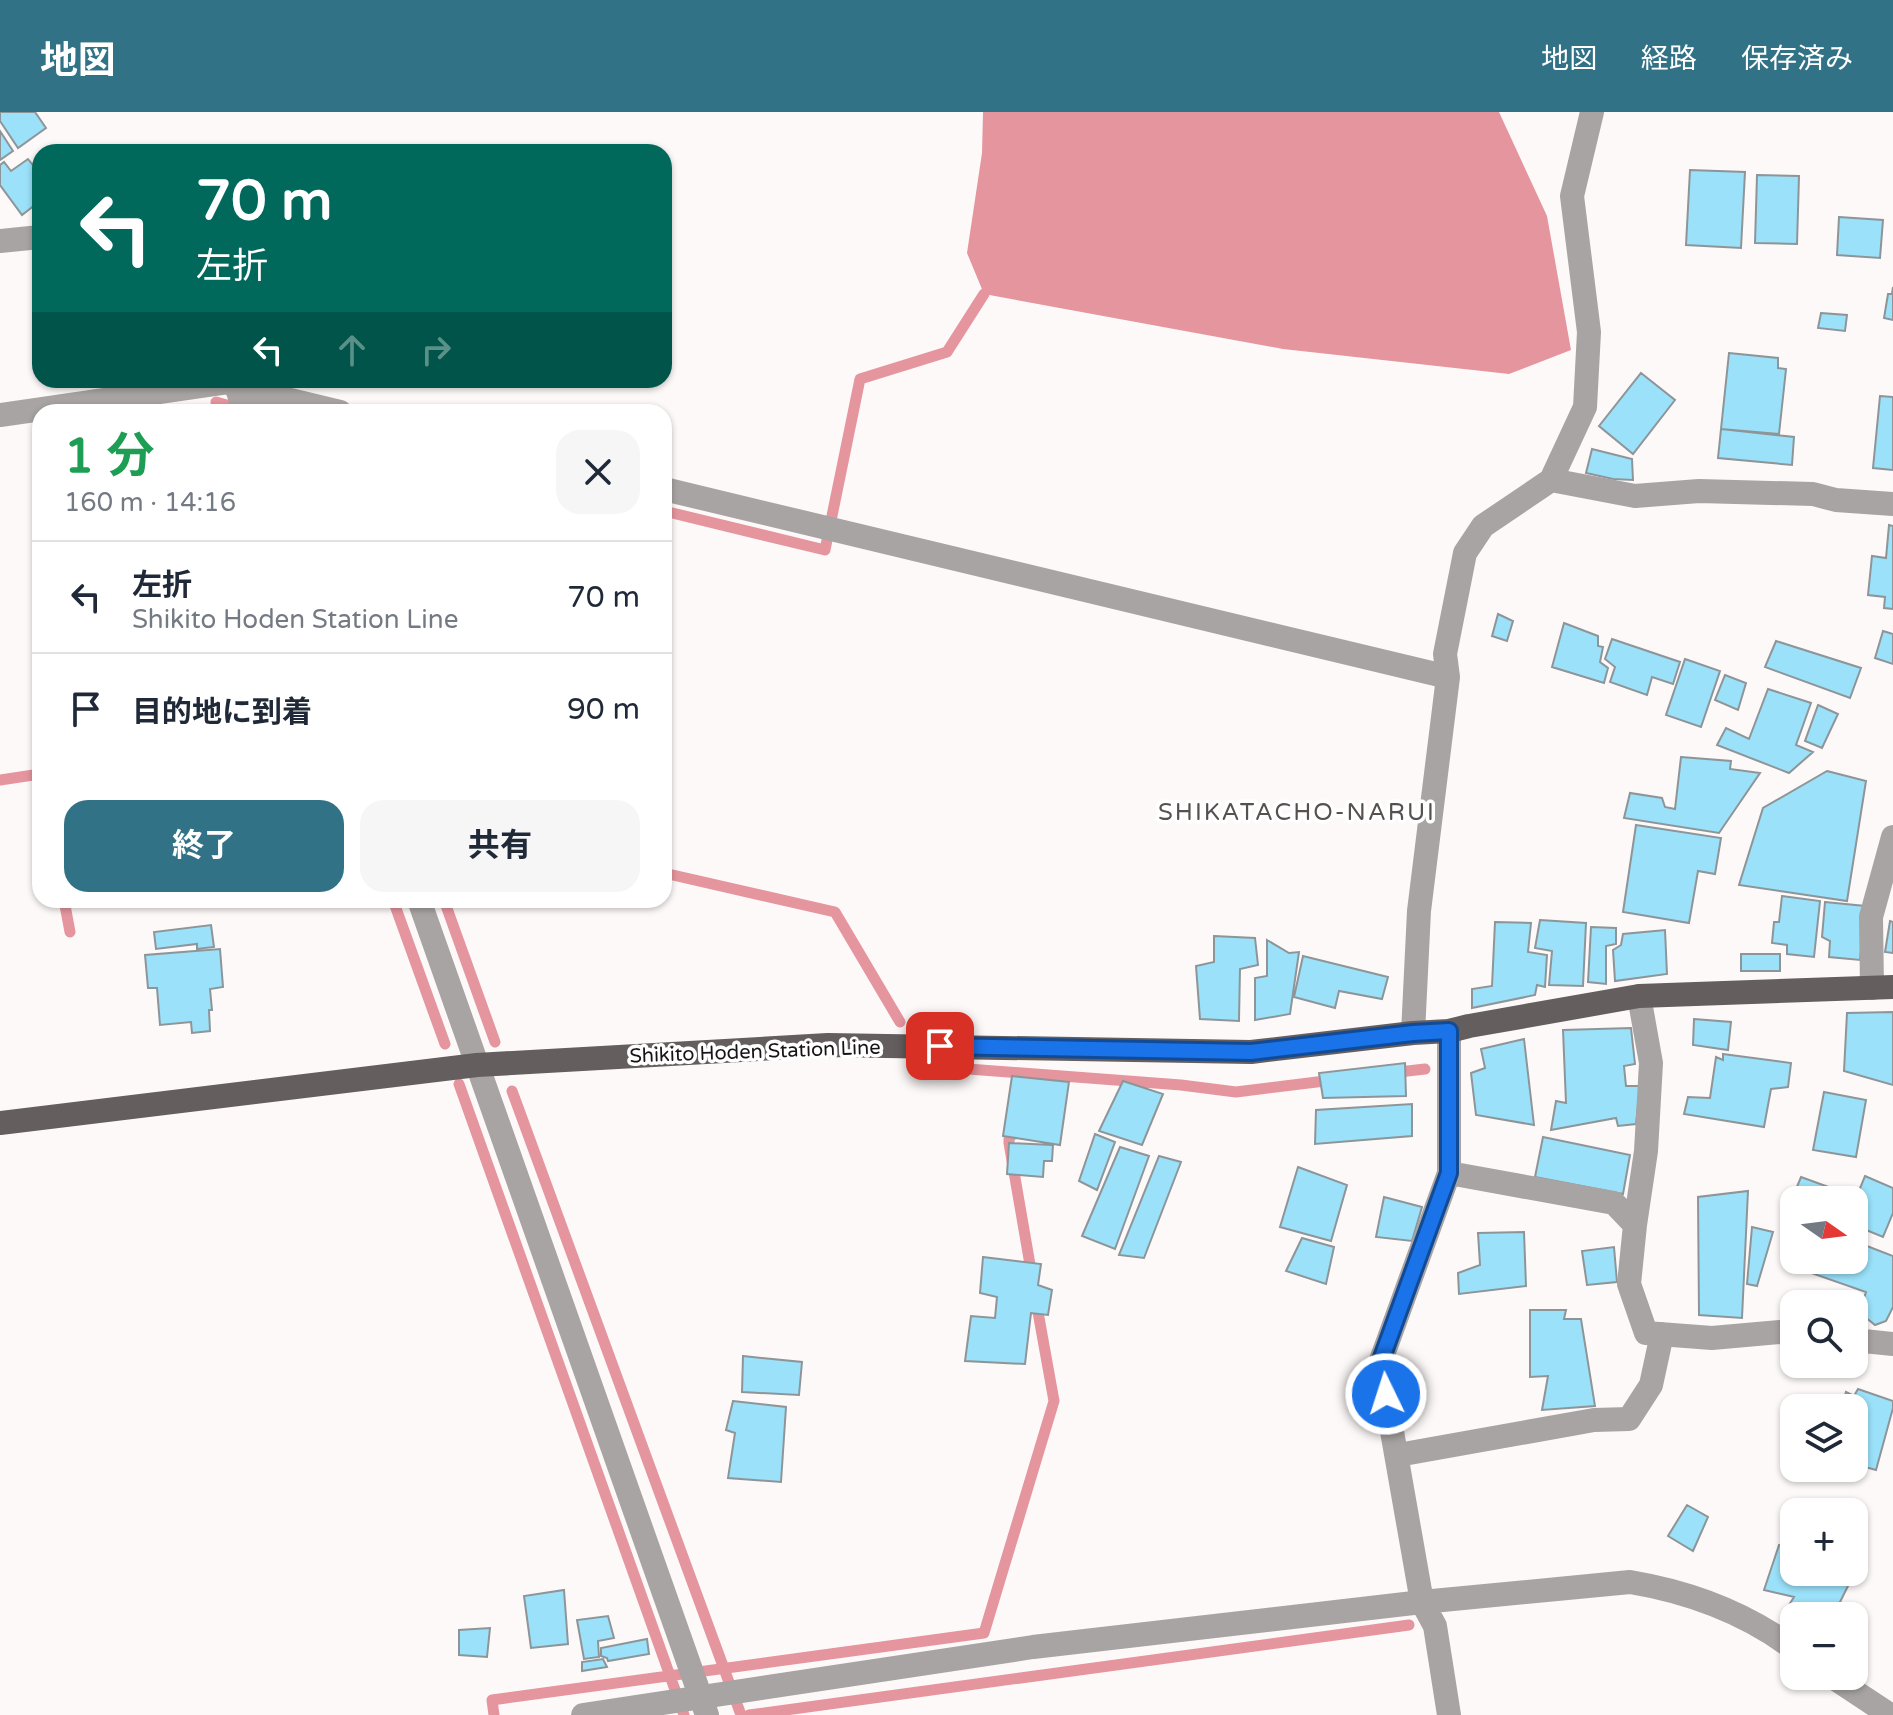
<!DOCTYPE html>
<html lang="ja">
<head>
<meta charset="utf-8">
<style>
  body { margin:0; font-family:"Varela Round","Noto Sans JP",sans-serif; background:#f6f6f7; color:#1f2937; height:100vh; display:flex; flex-direction:column; font-size:30px; white-space:nowrap }
  * { box-sizing:border-box; margin:0 }
  p { font-size:26px; color:#747a83 }
  .icon { flex:none; width:44px; height:44px; fill:none; stroke:currentColor; stroke-width:2; stroke-linecap:round; stroke-linejoin:round }
  .map { position:relative; flex:1; overflow:hidden }
  .sheet { position:absolute; left:32px; top:292px; width:640px; height:504px; display:flex; flex-direction:column; background:#fff; border-radius:24px; box-shadow:0 2px 6px #0004 }
  .sheet>* { flex:none }
  .guide { position:absolute; left:32px; top:32px; width:640px; height:244px; border-radius:24px; box-shadow:0 2px 6px #0004; background:#00695c; color:#fff; overflow:hidden }
  .needle { width:52px; rotate:104deg }
  .tools { position:absolute; left:1780px; top:1074px; display:grid; gap:16px }
  .tools a { display:grid; place-items:center; width:88px; height:88px; border-radius:16px; background:#fff; box-shadow:0 2px 6px #0004; font-size:40px }
  .pin { position:absolute; display:grid; place-items:center; width:68px; height:68px; color:#fff; margin:-34px; border-radius:16px; box-shadow:0 4px 12px #0006 }
  .me { position:absolute; width:88px; margin:-44px; rotate:356deg; stroke-linejoin:round; filter:drop-shadow(0 0 6px #0008) }
  .turn { display:flex; align-items:center; gap:28px; height:168px; padding:0 32px; font-size:36px }
  .turn .icon { width:104px; height:104px; stroke-width:2.5 }
  .turn b { display:block; font-size:56px; line-height:68px }
  .lanes { display:flex; align-items:center; height:76px; padding:0 32px; background:#0003; justify-content:center; gap:40px; direction:ltr }
  .lanes .off { opacity:.35 }
  .round { display:grid; place-items:center; flex:none; width:84px; height:84px; border-radius:24px; background:#f6f6f7 }
  .summary { display:flex; align-items:center; justify-content:space-between; height:136px; padding:0 32px }
  h1 { font-size:48px; font-weight:700; line-height:60px; color:#1e9e55 }
  .button { display:flex; gap:16px; margin-top:auto; padding:16px 32px }
  .button a { flex:1; height:92px; border-radius:24px; background:#327286; color:#fff; font-size:32px; font-weight:700; line-height:92px; text-align:center }
  .button a+a { background:#f6f6f7; color:#1f2937 }
  ul { padding:0; list-style:none }
  li { display:flex; align-items:center; gap:24px; height:112px; padding:0 32px; border-top:2px solid #e0e1e3 }
  li div { flex:1 }
  li b { display:block; font-size:30px }
  li em { font-style:normal }
  header { display:flex; align-items:center; gap:48px; box-sizing:border-box; height:112px; padding:0 40px; background:#327286; color:#fff }
  header strong { font-size:38px }
  nav { display:flex; gap:44px; margin-inline-start:auto; font-size:28px }
  .map>svg:first-child { display:block }
</style>
</head>
<body>
<header>
<strong>地図</strong>
<nav><a>地図</a><a>経路</a><a>保存済み</a></nav>
</header>
<div class="map">
<svg width="1893" height="1603" viewBox="0 0 1893 1603">
  <rect width="100%" height="100%" fill="#fef9f9"/>
  <!-- water -->
  <path fill="#e5959e" d="M983,0H1499L1547,104L1571,238L1509,262L1283,237L984,182L967,141L982,41Z"/>
  <g fill="none" stroke-linecap="round" stroke-linejoin="round">
    <!-- stream -->
    <path stroke="#e5959e" stroke-width="11" d="M220,300L216,290L241,297
      M664,399L825,438L860,267L947,240L984,182
      M0,668L40,662
      M664,761L835,800L900,910
      M64,788L70,820
      M393,788L445,932
      M444,788L495,930
      M924,946L928,954L1181,973L1236,980L1333,968
      M1390,961L1425,957
      M459,972L684,1603
      M512,979L741,1603
      M1018,1014L1009,1027V1031L1032,1164
      M494,1603L492,1588L984,1521L1054,1289L1036,1189
      M749,1603L1409,1513"/>
  </g>
  <!-- building -->
  <path fill="#9ae1f9" stroke="#8e9598" stroke-width="2" d="M0,0H35L46,16L18,36L0,9Z
    M0,19L13,39L0,48Z
    M28,47L40,62V89L22,103L0,73V53L4,50L11,59Z
    M1690,58L1745,60L1741,136L1686,133Z
    M1757,63L1799,64L1797,132L1755,131Z
    M1839,105L1883,108L1880,146L1837,143Z
    M1893,175V208L1884,206L1888,182H1892Z
    M1821,201L1847,203L1845,219L1818,216Z
    M1729,241L1778,246V256L1786,257L1779,322L1721,317Z
    M1641,261L1675,288L1633,342L1599,314Z
    M1880,284L1893,285V358L1873,356Z
    M1721,317L1794,325L1792,353L1718,346Z
    M1592,337L1632,347L1633,368L1613,367L1586,361Z
    M1889,413L1893,414V497L1884,496L1885,485L1868,483L1872,444L1886,446Z
    M1498,502L1513,509L1507,529L1492,524Z
    M1564,511L1598,524V534L1603,535L1600,550L1608,556L1604,571L1552,555Z
    M1883,519L1893,522V552L1875,546Z
    M1612,527L1680,550L1673,572L1652,565L1647,583L1610,570L1615,555L1605,547Z
    M1776,529L1861,556L1850,586L1765,555Z
    M1685,547L1720,559L1701,615L1666,603Z
    M1725,563L1746,571L1738,598L1715,588Z
    M1768,577L1811,591L1796,633L1813,640L1789,661L1717,633L1726,616L1749,627Z
    M1818,593L1838,602L1822,636L1805,629Z
    M1681,645L1731,649L1730,657L1760,661L1719,721L1624,706L1630,681L1662,686L1665,695L1675,697Z
    M1827,659L1866,669L1847,789L1739,773L1763,696Z
    M1636,713L1721,726L1715,762L1698,759L1689,811L1623,800Z
    M1782,784L1820,789L1814,845L1787,842V833L1772,831L1774,810H1779Z
    M1825,790L1865,794L1860,848L1829,845L1830,829L1822,825Z
    M1540,808L1586,811L1583,874L1549,873L1552,839L1535,836Z
    M1890,809L1893,810V841L1885,840Z
    M1495,810L1531,811L1528,840L1547,843L1545,875L1537,873L1535,883L1472,896V877L1492,874Z
    M211,813L214,835L197,837V832L156,837L154,820Z
    M1591,815L1616,816V832L1606,834V872L1588,870Z
    M1665,818L1667,862L1615,869L1613,838L1621,833L1623,822Z
    M1214,824L1255,826L1258,853L1240,857L1239,909L1200,907L1196,854L1214,850Z
    M1267,828L1289,841L1299,840L1290,902L1255,908V866L1267,864Z
    M220,837L223,875L210,877L212,898H209L210,919L192,921L191,910L160,913L157,876H148L145,843Z
    M1741,842H1780V859H1741Z
    M1303,844L1388,865L1382,887L1339,879L1335,896L1294,885Z
    M1893,900V973L1844,959L1847,901Z
    M1694,907L1731,910L1728,938L1693,933Z
    M1631,916L1635,952L1624,954L1626,974H1640L1636,1012L1618,1014L1616,1006L1551,1018L1556,989L1566,991L1563,918Z
    M1524,927L1534,1013L1476,1003L1471,961L1485,956L1481,937Z
    M1723,942L1791,951L1788,975L1771,977L1764,1015L1684,1002L1688,985L1710,986L1716,945L1723,948Z
    M1405,951L1406,984L1323,986L1319,961Z
    M1012,964L1069,970L1060,1033L1003,1024Z
    M1123,969L1163,982L1142,1033L1099,1019Z
    M1824,980L1866,988L1856,1045L1813,1038Z
    M1412,992V1024L1315,1032L1316,998Z
    M1095,1022L1115,1030L1097,1078L1079,1069Z
    M1543,1025L1630,1043L1623,1082L1535,1065Z
    M1009,1031L1053,1033L1052,1049H1044L1043,1065L1007,1062Z
    M1120,1035L1149,1044L1115,1137L1082,1124Z
    M1159,1044L1181,1050L1144,1146L1119,1143Z
    M1298,1055L1347,1073L1331,1129L1280,1115Z
    M1865,1064L1893,1076V1101L1883,1125L1854,1113V1091Z
    M1801,1065L1848,1082L1845,1088H1794V1096L1789,1094Z
    M1748,1079L1742,1206L1699,1203L1698,1085Z
    M1384,1085L1422,1095L1412,1129L1376,1125Z
    M1752,1115L1773,1120L1757,1174L1747,1172Z
    M1524,1120L1526,1174L1459,1182L1458,1161L1480,1153L1478,1121Z
    M1302,1126L1334,1135L1326,1172L1286,1159Z
    M1854,1129L1893,1144V1195L1886,1209L1875,1213L1859,1200L1866,1180L1800,1157L1804,1148H1854Z
    M1614,1135L1617,1170L1587,1173L1582,1139Z
    M983,1145L1041,1152L1038,1173L1052,1178L1048,1203L1031,1201L1025,1252L965,1249L971,1204L995,1206L997,1185L980,1181Z
    M1530,1198H1566L1564,1207H1581L1595,1294L1542,1298L1548,1264L1530,1265Z
    M743,1244L802,1250L799,1283L742,1280Z
    M1858,1277L1893,1289V1296L1876,1358L1854,1352V1296H1831L1832,1290L1841,1295L1846,1280L1854,1284Z
    M733,1289L786,1295L781,1370L728,1366L735,1321L726,1318Z
    M1687,1393L1708,1405L1693,1439L1668,1424Z
    M1779,1433L1794,1439V1460H1843L1853,1464L1836,1498L1820,1493L1817,1502L1789,1493L1794,1485L1764,1478Z
    M564,1478L568,1532L531,1536L524,1484Z
    M608,1504L614,1526L598,1529L599,1545L584,1547L577,1508Z
    M490,1516L487,1545L459,1543V1518Z
    M647,1527L649,1542L608,1549L607,1546L601,1544V1536Z
    M603,1547L607,1555L582,1559V1550Z"/>
  <g fill="none" stroke-linecap="round" stroke-linejoin="round">
    <!-- minor -->
    <path stroke="#a8a4a4" stroke-width="24" d="M0,129L40,125
      M234,268L245,300
      M0,303L235,269L257,280L340,300
      M1551,368L1635,384L1699,379L1813,382L1836,388L1893,392
      M664,377L1448,565
      M419,788L707,1603
      M1872,876L1871,805L1893,725
      M1639,884L1651,951L1646,1039L1635,1113L1629,1172L1646,1221L1712,1226L1780,1220L1794,1221
      M1413,921L1419,799L1448,565L1445,542L1465,441L1483,414L1551,368L1585,295L1589,220L1572,84L1592,0
      M1449,1061L1614,1091L1635,1113
      M1854,1228L1893,1232
      M1398,1343L1594,1308L1629,1307L1651,1273L1662,1222
      M1831,1564L1890,1603
      M583,1603L1033,1535L1422,1490L1630,1470C1690,1480 1746,1501 1794,1537
      M1449,1603L1435,1514L1422,1490L1380,1251L1449,1061V919"/>
    <!-- major -->
    <path stroke="#645e5e" stroke-width="24" d="M0,1011L477,953L828,933L1251,940L1413,921L1449,919L1469,914L1639,884L1893,875"/>
  </g>
  <g fill="none" stroke-linecap="round" stroke-linejoin="round">
    <defs>
      <path id="route" d="M940,934L1251,940L1413,921L1449,919V1061L1380,1251L1386,1282"/>
    </defs>
    <!-- route casing -->
    <use href="#route" stroke="#114b97" stroke-width="20"/>
    <!-- route -->
    <use href="#route" stroke="#1a73e8" stroke-width="14"/>
  </g>
  <g text-anchor="middle" stroke-width="7" stroke-linejoin="round" paint-order="stroke">
    <!-- street labels -->
    <g font-size="20" fill="#161414" stroke="#fff">
      <text transform="translate(755 939) rotate(-2)" y="7">Shikito Hoden Station Line</text>
    </g>
    <!-- quarter labels -->
    <g font-size="24" letter-spacing="2" fill="#575051" stroke="#fff">
      <text x="1297" y="708">SHIKATACHO-NARUI</text>
    </g>
  </g>
</svg>
<div class="tools">
<a><svg class="needle" viewBox="-14 -14 28 28"><path d="M0-13l5 13h-10z" fill="#e53935"/><path d="M0 13l5-13h-10z" fill="#747a83"/></svg></a>
<a><svg class="icon" aria-label="search" viewBox="0 0 24 24"><circle cx="10" cy="10" r="6"/><path d="M15 15l6 6"/></svg></a>
<a><svg class="icon" aria-label="layers" viewBox="0 0 24 24"><path d="M12 4l9 5-9 5-9-5zM3 14l9 5 9-5"/></svg></a>
<a>+</a>
<a>−</a>
</div>
<div class="pin" style="left:940px;top:934px;background:#d93025"><svg class="icon" aria-label="arrive" viewBox="0 0 24 24"><path d="M6 21V4h12l-3 4 3 4H6"/></svg></div>
<svg class="me" style="left:1386px;top:1282px" viewBox="-20 -20 40 40"><circle r="17" fill="#1a73e8" stroke="#fff" stroke-width="3"/><path d="M0-11L8 9 0 5-8 9z" fill="#fff"/></svg>
<div class="guide">
<div class="turn"><svg class="icon" aria-label="left" viewBox="0 0 24 24"><path d="M17 20v-9H6M10 6l-5 5 5 5"/></svg><div><b>70 m</b>左折</div></div>
<div class="lanes"><svg class="icon" aria-label="left" viewBox="0 0 24 24"><path d="M17 20v-9H6M10 6l-5 5 5 5"/></svg><svg class="icon off" aria-label="ahead" viewBox="0 0 24 24"><path d="M12 20V5M6 11l6-6 6 6"/></svg><svg class="icon off" aria-label="right" viewBox="0 0 24 24"><path d="M7 20v-9h11M14 6l5 5-5 5"/></svg></div>
</div>
<section class="sheet">
<div class="summary"><div><h1>1 分</h1><p>160 m · 14:16</p></div><a class="round"><svg class="icon" aria-label="close" viewBox="0 0 24 24"><path d="M6 6l12 12M18 6L6 18"/></svg></a></div>
<ul>
<li><svg class="icon" aria-label="left" viewBox="0 0 24 24"><path d="M17 20v-9H6M10 6l-5 5 5 5"/></svg><div><b>左折</b><p>Shikito Hoden Station Line</p></div><em>70 m</em></li>
<li><svg class="icon" aria-label="arrive" viewBox="0 0 24 24"><path d="M6 21V4h12l-3 4 3 4H6"/></svg><div><b>目的地に到着</b></div><em>90 m</em></li>
</ul>
<div class="button"><a>終了</a><a>共有</a></div>
</section>
</div>
</body>
</html>
